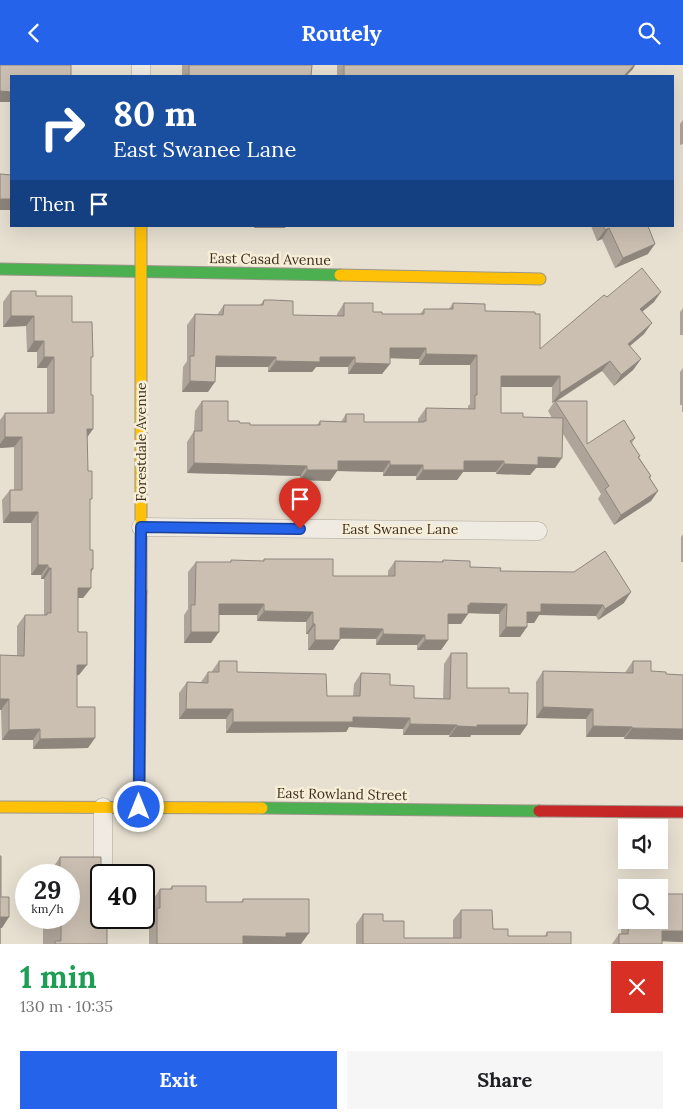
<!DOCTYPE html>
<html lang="en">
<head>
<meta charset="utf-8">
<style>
  body { margin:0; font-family:Lora,serif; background:#f6f6f6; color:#202124; height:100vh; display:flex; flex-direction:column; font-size:19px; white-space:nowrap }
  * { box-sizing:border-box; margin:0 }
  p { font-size:16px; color:#757577 }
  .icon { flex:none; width:28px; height:28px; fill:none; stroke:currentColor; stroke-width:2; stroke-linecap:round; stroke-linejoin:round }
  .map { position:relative; height:879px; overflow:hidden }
  .drawer { display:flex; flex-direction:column; background:#fff; flex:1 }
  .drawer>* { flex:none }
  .top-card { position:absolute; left:10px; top:10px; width:664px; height:152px; border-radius:0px; box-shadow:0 5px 20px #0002; background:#1a4fa0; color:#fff; overflow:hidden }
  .tools { position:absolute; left:618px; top:754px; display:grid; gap:10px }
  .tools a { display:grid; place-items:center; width:50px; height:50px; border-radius:0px; background:#fff; box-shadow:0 5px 20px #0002; font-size:25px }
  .speed { position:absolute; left:15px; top:799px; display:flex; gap:10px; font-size:25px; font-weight:700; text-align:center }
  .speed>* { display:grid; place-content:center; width:65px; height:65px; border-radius:50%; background:#fff; box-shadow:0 5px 20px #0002; line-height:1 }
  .speed small { font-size:12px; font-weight:400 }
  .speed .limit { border:2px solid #111; border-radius:8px; background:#fff; color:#111 }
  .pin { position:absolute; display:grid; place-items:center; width:42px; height:42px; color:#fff; margin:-51px -21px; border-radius:50% 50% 50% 0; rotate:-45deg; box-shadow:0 0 5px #0007 }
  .pin .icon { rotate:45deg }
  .me { position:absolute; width:55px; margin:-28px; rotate:0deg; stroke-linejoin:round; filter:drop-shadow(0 0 4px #0008) }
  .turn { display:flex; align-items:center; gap:18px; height:105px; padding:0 20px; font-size:22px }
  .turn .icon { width:65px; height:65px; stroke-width:2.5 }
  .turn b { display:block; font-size:35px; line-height:42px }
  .then { display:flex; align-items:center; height:48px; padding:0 20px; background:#0003; gap:10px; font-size:19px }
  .round { display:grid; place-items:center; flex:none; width:52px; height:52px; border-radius:0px; background:#f6f6f6 }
  .headline { display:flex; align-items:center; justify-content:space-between; height:85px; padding:0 20px }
  h1 { font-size:30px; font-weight:700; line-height:38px; color:#1e9e55 }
  .primary-button { display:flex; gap:10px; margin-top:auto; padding:10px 20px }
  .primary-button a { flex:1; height:58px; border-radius:0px; background:#2563eb; color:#fff; font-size:20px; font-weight:700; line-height:58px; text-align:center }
  .primary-button a+a { background:#f6f6f6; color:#202124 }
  header { display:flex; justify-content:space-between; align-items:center; height:65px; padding:0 20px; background:#2563eb; color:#fff; font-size:22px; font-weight:700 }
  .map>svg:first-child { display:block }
</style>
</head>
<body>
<header><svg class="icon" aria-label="back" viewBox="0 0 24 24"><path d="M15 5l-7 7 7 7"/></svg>Routely<svg class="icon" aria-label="search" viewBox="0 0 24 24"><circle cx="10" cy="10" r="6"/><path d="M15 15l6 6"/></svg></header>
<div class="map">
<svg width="683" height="879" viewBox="0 0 683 879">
  <rect width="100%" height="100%" fill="#e7e0d1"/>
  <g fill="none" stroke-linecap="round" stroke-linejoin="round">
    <defs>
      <path id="street" d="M141,0V11
        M141,462L538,466
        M103,810V742"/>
      <path id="fast" d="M0,204L340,210
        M262,743L539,746"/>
      <path id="slow" d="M340,210L540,214
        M141,527V161
        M0,742L262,743"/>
      <path id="jam" d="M139,742L141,527
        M539,746L683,747"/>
    </defs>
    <!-- street casing -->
    <use href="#street" stroke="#ada599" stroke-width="19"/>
    <!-- fast casing -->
    <use href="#fast" stroke="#9c958a" stroke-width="13"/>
    <!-- slow casing -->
    <use href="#slow" stroke="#9c958a" stroke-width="13"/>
    <!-- jam casing -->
    <use href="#jam" stroke="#9c958a" stroke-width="13"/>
    <!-- street -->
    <use href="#street" stroke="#efebe3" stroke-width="18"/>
    <!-- fast -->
    <use href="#fast" stroke="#4caf50" stroke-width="11"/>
    <!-- slow -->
    <use href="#slow" stroke="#ffc107" stroke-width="11"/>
    <!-- jam -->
    <use href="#jam" stroke="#c62828" stroke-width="11"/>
  </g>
  <!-- wall -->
  <path fill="#afa499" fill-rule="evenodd" d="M182,0H312L311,11H182Z
    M337,0H635L626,11H337Z
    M683,55V79L680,80V59Z
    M591,161H648V189L615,203L602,174L597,176Z
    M11,226L36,231L72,257L91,295V330L93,364L87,372L90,485L93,504L91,508V523L83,533H78V567L79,610H77V642L88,683L33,684V675H2L1,645H0V590L17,591V561L25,550H44V514H41V510H31V458H3L2,435L10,425H14V382L0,383V355L5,348H47V303H37V287H27L26,261L3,262V237Z
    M607,232L654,237L642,247L644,269L630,281L641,294L633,305L614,321L602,306L557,336L587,379L635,373L632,378L640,391L639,392L651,411L650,413L658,426L651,436L614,460L598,434L601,429L563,369L555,403H536L530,410L496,409V407H463L457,415H416V411H383V407L337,406L330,416L300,415V411L187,408V377L194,366L195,346L202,336L228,356L250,360H317L320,356L341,357L346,349L364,357H418V354L426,343L468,344V341L470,339V300H419V294L390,293L382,309H348V302H316L312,307H268V302H216L208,327H182L183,302L187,296V260L195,249L217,250L224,240H260L264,235L293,250L337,251V249L344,238L373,247L382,249H420L424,244H449L453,238L485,246L540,284ZM501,322H552V338L554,337L548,346L552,353L523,352L501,348Z
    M683,243V270H680V247Z
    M683,303V347H682V340H680V307Z
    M683,469V497H681V472Z
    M264,494L333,511H388V506L395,496L441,497L443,495L470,502L500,506L624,538L598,555L596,551L539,550L534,558H527L520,572H499V549L468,548L461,559H448V575L441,585H417V580H376V574H340L333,585H308V569H306V557L257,556V550H219L211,578H184V550L188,544V507L196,497H230L231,495L263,496Z
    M451,588L467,623L509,628L527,660L520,670H471L470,672H449V670H403V664L349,662L346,667L226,668V654H179V628L187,617H201L208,607H212V606L219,596L237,607L327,631H353L354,619L361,608L390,620L414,633L443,634L444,599Z
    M633,596L651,606L666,609L683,610L624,674V672H586V654L536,653V617L543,606L625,608L626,606Z
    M60,792L101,809L107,879H43V852H69V810H48Z
    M172,821L206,837H241L243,834L301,879H149V855L152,850V836L160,824H170Z
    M683,829V877L662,876V879H612L619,869H621V839L626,832V855H659Z
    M461,845L493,864L508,871H545L547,867L571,879H356V859L363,849L383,856L404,873H453V855Z"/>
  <!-- shaded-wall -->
  <path fill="#8e867d" d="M634,0H635L633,4L626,11H624Z
    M0,26L11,27V37H0Z
    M0,134H11V145H0Z
    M255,161H286L285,163H254Z
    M609,163L602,174L597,176L605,165Z
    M655,179L648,189L615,203L623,193Z
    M661,227L654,237L633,254L640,244Z
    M11,251H34L26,261L3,262Z
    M652,258L644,269L620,289L628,279Z
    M34,276H44L37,287H27Z
    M390,283H426L419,294L382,293Z
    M426,289L477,290L470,300H419Z
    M216,291L276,292L268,302H209Z
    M44,292H54L47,303H37Z
    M320,292H355L348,302H316L312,307H268L276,296Z
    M641,294L633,305L614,321L621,310Z
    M610,296L602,306L556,336H555L552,338L560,328Z
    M355,298L390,299L382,309H348Z
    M501,311H560L552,322H494Z
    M190,316L215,317L208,327H182Z
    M87,364H93L86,374Z
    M5,372H22L14,382L0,383V379Z
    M538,392L562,393L555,403H536L530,410L496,409L504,399Z
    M338,396H390L383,407L337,406L330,416L300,415L307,405Z
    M464,396H504L496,407H463L457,415H416L423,405Z
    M194,398L307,401L300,411L187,408Z
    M390,400H423L416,411H383Z
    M658,426L651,436L614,460L621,450Z
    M10,447H38L31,458H3Z
    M38,500H48L41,510H31Z
    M48,503H51L44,514H41Z
    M78,523H91L83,533H70Z
    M631,527L624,538L598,555L605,544Z
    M470,538L507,539L499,549L464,548L468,549L461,559H441L448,549Z
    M219,539H264L257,550H211Z
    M541,539L603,540L596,551L539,550L534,558H520L527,547Z
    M264,546L313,547L306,557L257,556Z
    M313,559H315L308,569H306Z
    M506,562H527L520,572H499Z
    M340,563L383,564L376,574L333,573Z
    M191,567H219L211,578H184Z
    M383,569L425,570L417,580H376Z
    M315,575H340L333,585H308Z
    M425,575H448L441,585H417Z
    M77,600H87L79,610H70Z
    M0,634H9L1,645H0Z
    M543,642L593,644L586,654L536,653Z
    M186,644H233L226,654H179Z
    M353,652L410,653L403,664L349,662L346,667L226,668L233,657Z
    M410,659L457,660L449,670H403Z
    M477,660H527L520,670H471L470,672H449L457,661Z
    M593,661L632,662L624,672H586Z
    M632,663L683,664V675L624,674Z
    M40,664L33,675H2L9,665Z
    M95,673L88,683L33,684L40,674Z
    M0,852H9L2,863H0Z
    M662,866H683V877L655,876Z
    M286,868H309L301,879H237L243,871Z"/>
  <!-- building -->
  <path fill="#cbbfb2" stroke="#8e867d" d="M0,0H71V11H81H11V27L0,26Z
    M189,0H312L311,11H185V10H189Z
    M344,0H634L624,11H344Z
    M0,109L11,110V134H0Z
    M603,161H648L655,179L623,193L609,163L605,165Z
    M642,203L661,227L640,244L652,258L628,279L641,294L621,310L610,296L560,328V311H501V348H523V352L563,353L562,393L538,392V400L504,399V396H464V405H423V400H390V396H338V405H307V401L194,398V366H202V336H228V356H239L240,358H250V360H320V356L346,357V349H364V357H424V356H426V343L475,344V330H477V290L426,289V283H390V299L355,298V292H320V297L276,296V292L216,291L215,317L190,316V291H194L195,249L223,250L224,240H263L264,235H272L293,236V250L344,251V238H373V247H382V249H424V244H453V238L485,239V246L535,247V249H540V284L604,230L607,232Z
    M11,226H36V231H72V257H92L93,292H91V330H93V364H87L88,406H92V434H90V485H93V504H91V523H78V567H87V600H77V642H95V673L40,674V664L9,665V634H0V590L24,591L25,550H47V548H51V503H48V500H38V447H10V425H22V372H5V348H54V292H44V276H34V251H11Z
    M555,336H587V379L624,355L635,373L630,376L640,391L638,392L651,411L649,412L658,426L621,450L605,424L609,421Z
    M605,486L631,527L605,544L603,540L541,539V547H527V562H506L507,539L470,538V540H468V549H448V575H425V570L383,569V564L340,563V575H315V559H313V547L264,546V539H219V567H191V540H195L196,497H231V495L264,496V494H333V511H395V496L443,497V495L470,496V502L501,503L500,506L574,507Z
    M451,588H467V623H509V628H528L527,660H477V662L457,661V660L410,659V653L353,652V657H233V644H186L187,617L208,618V607H219V596H237V607L326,609L327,631H360L361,608L390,609V620L414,621V633L450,634Z
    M633,596H651V606L666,607V609L683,610V664L632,663V662L593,661V644L543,642V606L633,608Z
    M0,791H1V832H9V852H0V879Z
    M60,792H101V809H107V810H101V852H107V879H55V876H61V852H69V810H60Z
    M172,821H206V837H243V834H309V868H286V872L243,871V879H157V843H160V824H172Z
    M659,829H683V866H662V879H619V869H628L629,855H659Z
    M461,845H492L493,864H508V871H547V867H571V879H363V849H383V856H404V873H461Z"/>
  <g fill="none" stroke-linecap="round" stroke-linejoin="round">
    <defs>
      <path id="route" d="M139,742L141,462L300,464"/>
    </defs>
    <!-- route casing -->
    <use href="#route" stroke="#184099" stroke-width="12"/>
    <!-- route -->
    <use href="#route" stroke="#2563eb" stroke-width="9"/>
  </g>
  <g text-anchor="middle" stroke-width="5" stroke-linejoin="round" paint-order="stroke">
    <!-- street labels -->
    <g font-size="14" fill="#3d2e20" stroke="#f7eed8">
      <text transform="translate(270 194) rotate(1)" y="5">East Casad Avenue</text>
      <text transform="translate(141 377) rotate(-90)" y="5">Forestdale Avenue</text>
      <text x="400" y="469">East Swanee Lane</text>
      <text transform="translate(342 729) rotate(1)" y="5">East Rowland Street</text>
    </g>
  </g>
</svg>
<div class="tools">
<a><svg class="icon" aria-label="sound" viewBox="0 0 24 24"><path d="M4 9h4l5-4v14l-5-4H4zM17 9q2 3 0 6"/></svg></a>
<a><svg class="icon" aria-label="search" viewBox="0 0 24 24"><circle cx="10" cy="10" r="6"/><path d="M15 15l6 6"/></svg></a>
</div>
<div class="speed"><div>29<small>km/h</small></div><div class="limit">40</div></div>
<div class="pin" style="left:300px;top:464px;background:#d93025"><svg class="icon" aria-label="arrive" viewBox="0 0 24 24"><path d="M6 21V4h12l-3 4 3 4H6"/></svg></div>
<svg class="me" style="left:139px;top:742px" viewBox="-20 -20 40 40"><circle r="17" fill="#2563eb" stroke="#fff" stroke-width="3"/><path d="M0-11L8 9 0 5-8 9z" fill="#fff"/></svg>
<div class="top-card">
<div class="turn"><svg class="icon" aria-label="right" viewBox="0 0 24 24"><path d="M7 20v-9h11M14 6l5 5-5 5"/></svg><div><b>80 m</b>East Swanee Lane</div></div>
<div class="then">Then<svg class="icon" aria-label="arrive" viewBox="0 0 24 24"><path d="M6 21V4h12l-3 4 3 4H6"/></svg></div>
</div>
</div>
<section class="drawer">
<div class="headline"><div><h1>1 min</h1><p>130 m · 10:35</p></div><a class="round" style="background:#d93025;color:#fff"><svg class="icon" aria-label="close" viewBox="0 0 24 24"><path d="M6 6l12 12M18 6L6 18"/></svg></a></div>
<div class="primary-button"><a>Exit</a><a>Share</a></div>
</section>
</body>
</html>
